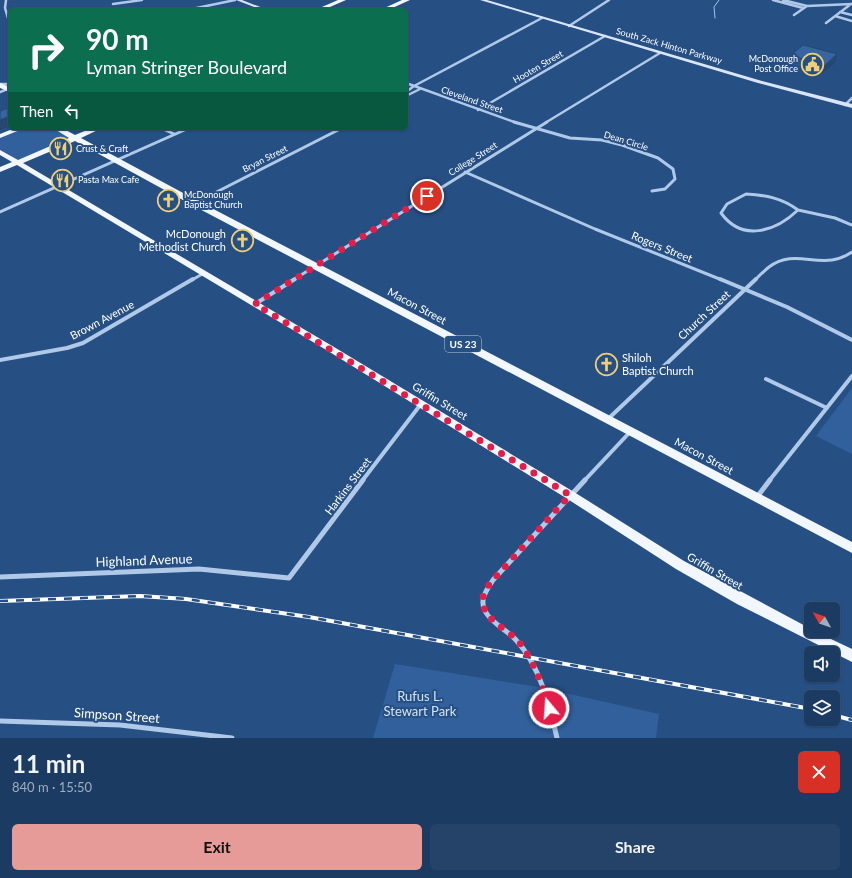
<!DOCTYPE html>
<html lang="en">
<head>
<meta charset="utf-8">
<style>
  body { margin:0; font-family:Lato,sans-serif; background:#254269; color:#f1f3f6; height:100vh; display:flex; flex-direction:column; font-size:15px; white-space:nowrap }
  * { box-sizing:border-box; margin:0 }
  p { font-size:13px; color:#a0adbe }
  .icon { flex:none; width:22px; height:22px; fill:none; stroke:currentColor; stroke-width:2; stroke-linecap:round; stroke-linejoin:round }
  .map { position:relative; height:738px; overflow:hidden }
  .side { display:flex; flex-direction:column; background:#1c3b63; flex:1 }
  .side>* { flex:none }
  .banner { position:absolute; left:8px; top:8px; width:400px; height:122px; border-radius:6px; box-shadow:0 1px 3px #0004,0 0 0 1px #3a5578; background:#0b6e4f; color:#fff; overflow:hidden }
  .needle { width:26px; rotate:310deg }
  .fabs { position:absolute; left:804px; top:602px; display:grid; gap:8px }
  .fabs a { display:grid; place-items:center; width:36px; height:36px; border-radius:6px; background:#1c3b63; box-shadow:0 1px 3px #0004,0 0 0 1px #3a5578; font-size:20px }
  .pin { position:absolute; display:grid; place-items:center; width:34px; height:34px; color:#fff; margin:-17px; border:2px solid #fff; border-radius:50%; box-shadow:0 1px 4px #0007 }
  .me { position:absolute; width:44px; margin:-22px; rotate:342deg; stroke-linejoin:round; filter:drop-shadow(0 0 3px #0008) }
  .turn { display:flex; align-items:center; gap:14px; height:84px; padding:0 12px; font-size:18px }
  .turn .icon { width:52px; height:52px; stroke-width:2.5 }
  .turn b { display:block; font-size:28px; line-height:34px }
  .then { display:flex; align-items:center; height:38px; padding:0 12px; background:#0003; gap:8px; font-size:15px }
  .round { display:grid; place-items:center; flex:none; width:42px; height:42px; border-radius:6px; background:#254269 }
  .overview { display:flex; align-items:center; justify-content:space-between; height:68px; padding:0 12px }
  h1 { font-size:24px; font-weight:700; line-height:30px }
  .action { display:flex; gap:8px; margin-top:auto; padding:8px 12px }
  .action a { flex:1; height:46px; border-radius:6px; background:#e69b98; color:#111; font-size:16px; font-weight:700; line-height:46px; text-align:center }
  .action a+a { background:#254269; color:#f1f3f6 }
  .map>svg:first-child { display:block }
</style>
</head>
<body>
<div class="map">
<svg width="852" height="738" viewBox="0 0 852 738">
  <rect width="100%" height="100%" fill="#264f84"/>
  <!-- green -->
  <path fill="#31609c" d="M18,128H57L74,138L18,162L0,152V135Z
    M852,388V454L816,436Z
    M395,664L538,687L659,714L656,738H373Z"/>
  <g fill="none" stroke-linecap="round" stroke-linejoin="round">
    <!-- stream -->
    <path stroke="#a4c3e8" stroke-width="1" d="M715,18L714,7L719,0"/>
    <!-- street-far3 -->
    <path stroke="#b0c9e8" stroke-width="2.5" d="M6,0L5,8L10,25
      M773,0L803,8
      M783,0L807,6
      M113,4L142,0
      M187,10L235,0
      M840,12L852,15
      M794,15L807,6L852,4
      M835,16L852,21
      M826,23L851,4
      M569,26L609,0
      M406,83L517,123
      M0,84H10
      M0,92L10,88
      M406,92L414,86L542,18
      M406,96L420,89
      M845,105L852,98
      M478,110L605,36
      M545,123L660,53"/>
    <!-- street-far2 -->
    <path stroke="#b0c9e8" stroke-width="3" d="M514,122L570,138L602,140L622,145L658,158L673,169L675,179L665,189L652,191
      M161,128L174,134
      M465,172L595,229L722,280
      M746,194C765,195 782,198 798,210C775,232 742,242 721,213L727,204Z
      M195,203L342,128
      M798,210L835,218L852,225
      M0,212L189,128
      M192,280L204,273
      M293,280L547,122
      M755,280C759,276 764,271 769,267C791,251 809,263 832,260C839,259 846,256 852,252"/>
    <!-- street-far1 -->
    <path stroke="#b0c9e8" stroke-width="4" d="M720,279L787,307L852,340
      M255,304L295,279
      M0,360L67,348L83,343L193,279
      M766,379L827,408
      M608,419L756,279
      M362,481L421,404
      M584,481L630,432
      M769,481L852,376"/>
    <!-- street -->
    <path stroke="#b0c9e8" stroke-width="5" d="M757,497L770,480
      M0,577L199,569L289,578L363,480
      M0,721L120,725L232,738
      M557,738C549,704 540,666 516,640C507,630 491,623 485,611C479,599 487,590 493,580L585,480"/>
    <!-- secondary -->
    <path fill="#dae6f7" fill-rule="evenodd" d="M236,0H242L268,10H262Z
      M480,0H487L762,81L852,104V108L758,83Z"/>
    <!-- primary -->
    <path fill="#f2f6fe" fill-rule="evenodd" d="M338,0H346L323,10H315Z
      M402,0H410L388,10H380Z
      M0,83L10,87V92L0,88Z
      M15,128H25L0,138V134Z
      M53,128H62L75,135L92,128H102L81,138L198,201L852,542V553L192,205L75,141L23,163L334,347L574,492L684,561L811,629V631H814L852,649V662L737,604L676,569L566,498L328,351L17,165L0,172V167L12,162L0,155V150L18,160L69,138Z"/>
    <defs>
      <path id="rail" d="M0,601L140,596L186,599L309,617L811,709
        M833,715L852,720"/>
    </defs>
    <!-- rail casing -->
    <use href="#rail" stroke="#fff" stroke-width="4"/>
    <!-- rail -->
    <use href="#rail" stroke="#264f84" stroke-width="2.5" stroke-dasharray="8" stroke-linecap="butt"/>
  </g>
  <!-- wall -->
  <path fill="#2f578a" d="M791,55L835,63L821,74L789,63Z"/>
  <!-- shaded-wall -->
  <path fill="#264771" d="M837,54L835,63L821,74L824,66Z
    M10,116V126L0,130V120Z"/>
  <!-- building -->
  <path fill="#3765a1" stroke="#264771" d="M803,45L837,54L824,66L791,55Z
    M8,108L10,109V116L0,120V111Z"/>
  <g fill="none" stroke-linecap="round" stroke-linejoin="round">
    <!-- route -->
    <path stroke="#e11d48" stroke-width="7" stroke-dasharray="0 12.6" d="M427,196L255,304L570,495L493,580C487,587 481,595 483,605C487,621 508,630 519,642C533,659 543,687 549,708"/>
  </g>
  <!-- icons -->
  <defs>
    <symbol id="civic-ring" viewBox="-11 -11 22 22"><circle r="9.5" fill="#264f84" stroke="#f0ce75" stroke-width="1.5"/><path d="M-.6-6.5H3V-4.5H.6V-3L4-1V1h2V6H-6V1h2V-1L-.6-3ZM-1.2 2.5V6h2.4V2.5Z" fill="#f0ce75"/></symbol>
    <symbol id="restaurant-ring" viewBox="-11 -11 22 22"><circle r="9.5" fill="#264f84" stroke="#f0ce75" stroke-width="1.5"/><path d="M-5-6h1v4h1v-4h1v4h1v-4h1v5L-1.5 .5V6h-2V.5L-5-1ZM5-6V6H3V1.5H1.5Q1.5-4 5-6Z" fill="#f0ce75"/></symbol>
    <symbol id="church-ring" viewBox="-11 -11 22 22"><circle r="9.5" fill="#264f84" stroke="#f0ce75" stroke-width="1.5"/><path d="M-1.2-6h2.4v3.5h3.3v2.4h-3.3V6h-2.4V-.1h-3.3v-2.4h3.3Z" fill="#f0ce75"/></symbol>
  </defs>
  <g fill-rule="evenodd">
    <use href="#civic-ring" x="800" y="52" width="25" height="25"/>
    <use href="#restaurant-ring" x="48" y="136" width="25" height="25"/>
    <use href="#restaurant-ring" x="50" y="168" width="25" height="25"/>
    <use href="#church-ring" x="156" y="188" width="25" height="25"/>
    <use href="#church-ring" x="230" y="228" width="25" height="25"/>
    <use href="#church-ring" x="594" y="352" width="25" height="25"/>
  </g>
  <g text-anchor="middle" stroke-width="4" stroke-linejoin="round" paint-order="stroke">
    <!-- far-street labels -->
    <g font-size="9" fill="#fff" stroke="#264f84">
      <text transform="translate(669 46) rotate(16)" y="3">South Zack Hinton Parkway</text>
      <text transform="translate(538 67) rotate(-30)" y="3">Hooten Street</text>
      <text transform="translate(472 100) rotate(19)" y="3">Cleveland Street</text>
      <text transform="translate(626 141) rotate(17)" y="3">Dean Circle</text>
      <text transform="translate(265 159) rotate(-27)" y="3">Bryan Street</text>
      <text transform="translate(473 159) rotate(-32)" y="3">College Street</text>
    </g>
    <!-- far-poi labels -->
    <g font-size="9" fill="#fff" stroke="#264f84" text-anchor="start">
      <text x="798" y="62" text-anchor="end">McDonough<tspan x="798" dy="10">Post Office</tspan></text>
      <text x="76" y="152">Crust &amp; Craft</text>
      <text x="78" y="183">Pasta Max Cafe</text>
      <text x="184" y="198">McDonough<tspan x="184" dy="10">Baptist Church</tspan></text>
    </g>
    <!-- shield labels -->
    <rect fill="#264f84" stroke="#becada" stroke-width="1" x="445" y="336" width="36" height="16" rx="3"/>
    <g font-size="10" font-weight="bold" fill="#fff">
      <text x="463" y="348">US 23</text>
    </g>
    <!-- poi labels -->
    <g font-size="11" fill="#fff" stroke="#264f84" text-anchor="end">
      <text x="226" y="238">McDonough<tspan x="226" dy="13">Methodist Church</tspan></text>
      <text x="622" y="362" text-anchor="start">Shiloh<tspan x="622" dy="13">Baptist Church</tspan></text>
    </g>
    <!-- street labels -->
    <g font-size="11" fill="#fff" stroke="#264f84">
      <text transform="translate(662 247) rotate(22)" y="4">Rogers Street</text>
      <text transform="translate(417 306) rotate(28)" y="4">Macon Street</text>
      <text transform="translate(704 315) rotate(-43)" y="4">Church Street</text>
      <text transform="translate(102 320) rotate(-28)" y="4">Brown Avenue</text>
      <text transform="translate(440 401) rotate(31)" y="4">Griffin Street</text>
      <text transform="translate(704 456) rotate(28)" y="4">Macon Street</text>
      <text transform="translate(348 486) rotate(-53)" y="4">Harkins Street</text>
      <text transform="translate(715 571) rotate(30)" y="4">Griffin Street</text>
    </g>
    <!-- near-street labels -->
    <g font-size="13" fill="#fff" stroke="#264f84">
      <text transform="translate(144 560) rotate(-2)" y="5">Highland Avenue</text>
      <text transform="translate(117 715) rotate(4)" y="5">Simpson Street</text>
    </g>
    <!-- near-park labels -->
    <g font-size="13" fill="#d4e3f6" stroke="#264f84">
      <text x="420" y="701">Rufus L.<tspan x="420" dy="15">Stewart Park</tspan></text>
    </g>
  </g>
</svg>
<div class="fabs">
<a><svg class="needle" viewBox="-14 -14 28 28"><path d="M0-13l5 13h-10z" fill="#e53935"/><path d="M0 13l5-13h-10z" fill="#a0adbe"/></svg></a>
<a><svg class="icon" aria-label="sound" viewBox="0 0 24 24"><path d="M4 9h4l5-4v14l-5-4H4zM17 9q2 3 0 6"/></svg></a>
<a><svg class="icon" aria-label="layers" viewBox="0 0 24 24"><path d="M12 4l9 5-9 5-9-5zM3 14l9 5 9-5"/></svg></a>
</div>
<div class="pin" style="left:427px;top:196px;background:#d93025"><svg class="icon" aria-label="arrive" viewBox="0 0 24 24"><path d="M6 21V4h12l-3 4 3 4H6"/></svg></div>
<svg class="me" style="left:549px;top:708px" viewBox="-20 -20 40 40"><circle r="17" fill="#e11d48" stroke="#fff" stroke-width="3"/><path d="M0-11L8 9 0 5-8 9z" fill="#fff"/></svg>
<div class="banner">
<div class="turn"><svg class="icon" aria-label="right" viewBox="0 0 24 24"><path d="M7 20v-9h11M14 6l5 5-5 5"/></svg><div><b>90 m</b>Lyman Stringer Boulevard</div></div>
<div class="then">Then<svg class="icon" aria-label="left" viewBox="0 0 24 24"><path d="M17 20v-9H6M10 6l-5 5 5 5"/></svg></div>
</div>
</div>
<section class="side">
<div class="overview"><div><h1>11 min</h1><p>840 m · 15:50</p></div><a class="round" style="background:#d93025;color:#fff"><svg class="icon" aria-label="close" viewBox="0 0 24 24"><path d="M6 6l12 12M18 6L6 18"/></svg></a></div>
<div class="action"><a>Exit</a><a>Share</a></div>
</section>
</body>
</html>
